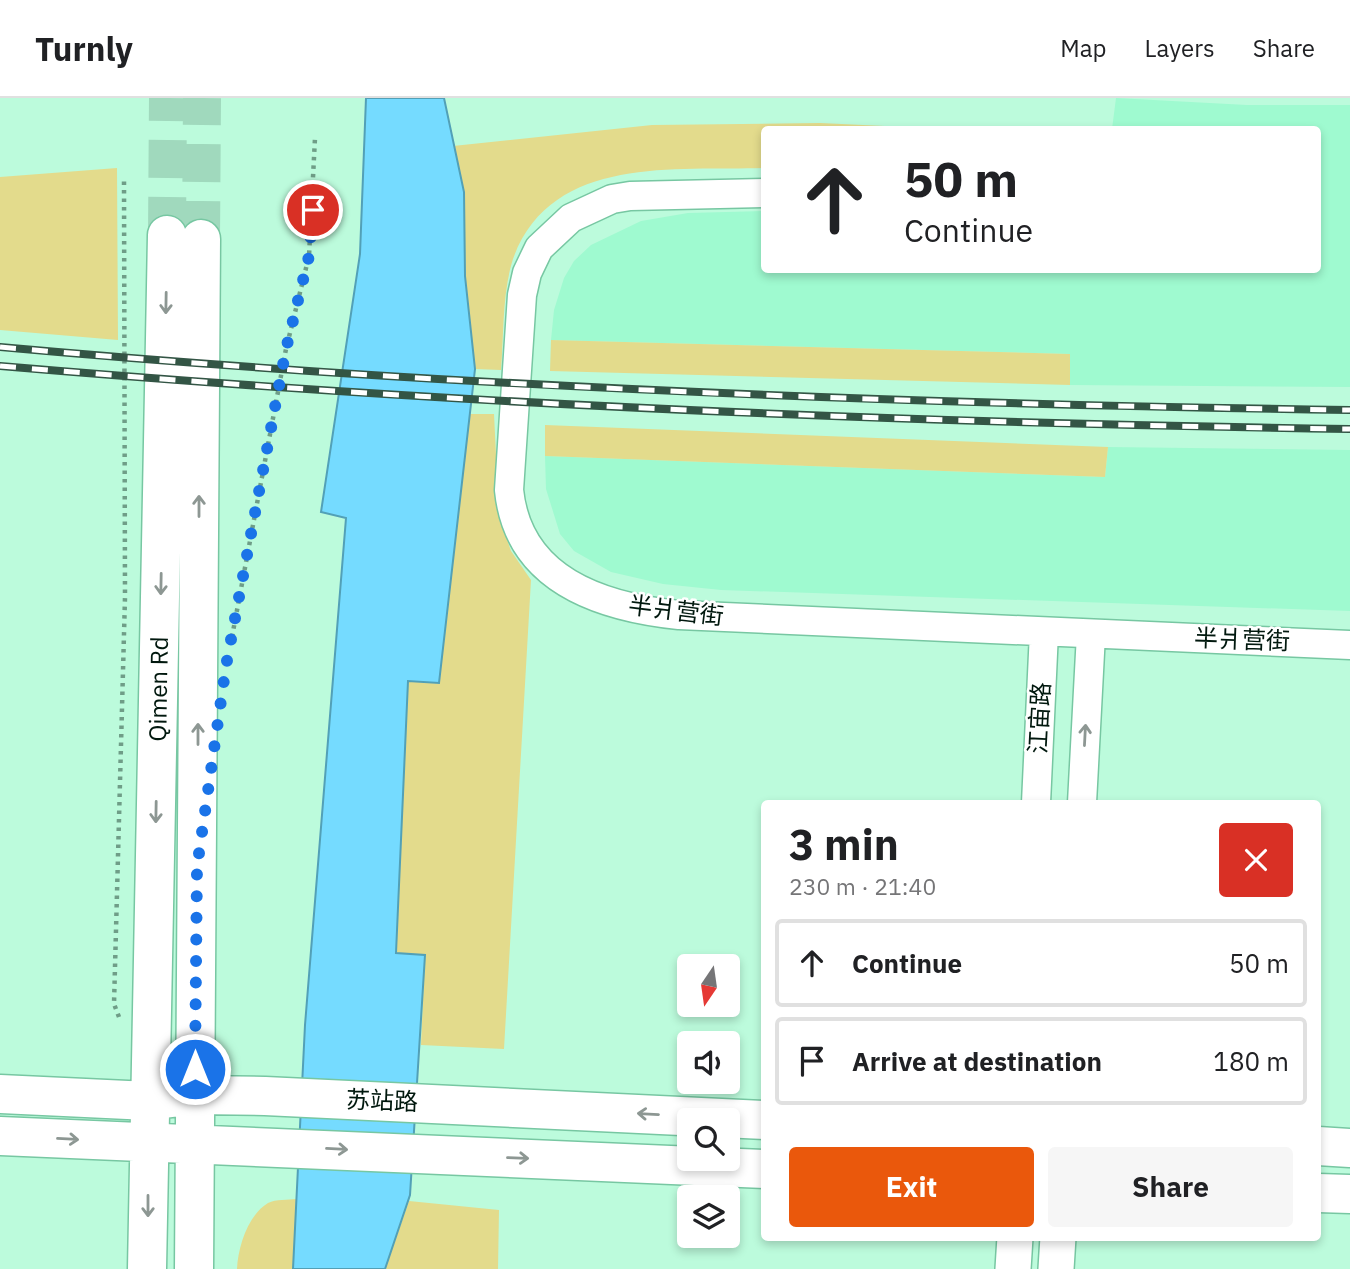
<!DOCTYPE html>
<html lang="en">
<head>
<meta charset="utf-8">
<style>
  body { margin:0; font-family:"IBM Plex Sans","Noto Sans SC",sans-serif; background:#f6f6f6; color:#202124; height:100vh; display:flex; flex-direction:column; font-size:26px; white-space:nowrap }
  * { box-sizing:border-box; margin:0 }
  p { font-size:23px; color:#757577 }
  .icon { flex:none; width:38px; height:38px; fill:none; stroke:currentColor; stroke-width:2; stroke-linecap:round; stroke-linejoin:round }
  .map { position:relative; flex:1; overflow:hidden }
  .details { position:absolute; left:761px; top:702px; width:560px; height:441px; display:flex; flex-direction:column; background:#fff; border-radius:7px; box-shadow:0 4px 10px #0003 }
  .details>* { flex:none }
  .banner { position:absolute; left:761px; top:28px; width:560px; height:147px; border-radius:7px; box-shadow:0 4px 10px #0003; background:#fff; color:#202124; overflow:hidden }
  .needle { width:46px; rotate:193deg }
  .tools { position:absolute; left:677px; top:856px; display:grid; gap:14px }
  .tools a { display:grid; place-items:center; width:63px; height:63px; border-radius:7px; background:#fff; box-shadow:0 4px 10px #0003; font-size:35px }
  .pin { position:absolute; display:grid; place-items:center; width:60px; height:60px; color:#fff; margin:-30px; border:4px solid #fff; border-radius:50%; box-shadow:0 2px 7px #0007 }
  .me { position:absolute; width:77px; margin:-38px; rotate:0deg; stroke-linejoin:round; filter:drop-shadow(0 0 5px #0008) }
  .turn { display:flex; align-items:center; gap:24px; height:147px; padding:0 28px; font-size:32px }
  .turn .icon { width:91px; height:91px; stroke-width:2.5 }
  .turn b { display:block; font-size:49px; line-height:60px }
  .round { display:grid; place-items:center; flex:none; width:74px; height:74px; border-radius:7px; background:#f6f6f6 }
  .head { display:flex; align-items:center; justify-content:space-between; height:119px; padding:0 28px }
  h1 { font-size:42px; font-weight:700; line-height:52px }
  .action { display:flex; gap:14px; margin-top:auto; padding:14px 28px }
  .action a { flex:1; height:80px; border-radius:7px; background:#ea580c; color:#fff; font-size:28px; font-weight:700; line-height:80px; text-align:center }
  .action a+a { background:#f6f6f6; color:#202124 }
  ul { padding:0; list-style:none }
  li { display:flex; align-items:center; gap:21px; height:88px; margin:0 14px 10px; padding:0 14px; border:4px solid #e0e0e0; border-radius:7px }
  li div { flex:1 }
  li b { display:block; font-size:26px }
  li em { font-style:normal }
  header { display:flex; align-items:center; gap:42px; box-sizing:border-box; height:98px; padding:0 35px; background:#fff; border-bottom:2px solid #e0e0e0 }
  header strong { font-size:33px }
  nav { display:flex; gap:38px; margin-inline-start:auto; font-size:24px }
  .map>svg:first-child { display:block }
</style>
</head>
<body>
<header>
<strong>Turnly</strong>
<nav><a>Map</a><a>Layers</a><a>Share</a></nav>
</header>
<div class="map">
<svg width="1350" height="1171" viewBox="0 0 1350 1171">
  <rect width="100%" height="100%" fill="#bcfbdc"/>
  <!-- built -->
  <path fill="#9ffad0" d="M1116,0L1247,7H1350V289L1070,287V256L551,242L554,212L564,180L574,163L591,147L641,123L688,115L765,113V172H1318V32L1112,31Z
    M1108,349L1350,352V513L721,492L663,486L611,474L574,453L560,436L546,391L545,358L1105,379Z"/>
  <!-- green -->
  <path fill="#e3db8c" d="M820,25L949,31L765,32V70C676,73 551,56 513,161C502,195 504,237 501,272L475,271L465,178L464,94L453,48L652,27Z
    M117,70L118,242L0,232V79Z
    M551,242L1070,256V287L550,273Z
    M470,316H494L499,418L511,453L531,482L504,951L421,947L425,857L396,855L408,583L439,584Z
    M545,327L1108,349L1105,379L545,358Z
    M296,1101L293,1171H237C238,1149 248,1117 268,1105C276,1101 288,1102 296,1101Z
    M409,1103L499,1112L498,1171H385Z"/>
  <!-- water -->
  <path fill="#75dbff" stroke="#52a0b7" stroke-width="2" d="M366,0H444L464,94L465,178L475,271L439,585L408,583L396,855L425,857L410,1097L385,1171H293L305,927L346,420L321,414L360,156Z"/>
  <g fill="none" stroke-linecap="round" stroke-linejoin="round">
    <!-- secondary-tunnel -->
    <path stroke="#a0d9bd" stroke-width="38" stroke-dasharray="38 19" stroke-linecap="butt" d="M167,137L168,0
      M201,141L202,0"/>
    <defs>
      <path id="minor" d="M765,95L630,98L612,101L571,120L539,150L527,175L522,197L509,392C518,482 601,509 679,517L1350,547
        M1036,705L1044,534
        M1082,705L1091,536"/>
      <path id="tertiary" d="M1013,1171L1015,1139
        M1056,1171L1058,1139"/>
      <path id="secondary" d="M0,996L149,1003L195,997L265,998L765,1022
        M0,1038L765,1071
        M1318,1048L1350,1050
        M1318,1095L1350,1096
        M147,1171L167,137
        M194,1171L201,141"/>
    </defs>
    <!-- minor casing -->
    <use href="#minor" stroke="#77c7a2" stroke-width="31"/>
    <!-- tertiary casing -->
    <use href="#tertiary" stroke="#77c7a2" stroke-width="38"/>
    <!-- secondary casing -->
    <use href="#secondary" stroke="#77c7a2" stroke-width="41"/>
    <!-- path -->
    <path stroke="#6f9d87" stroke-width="4.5" stroke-dasharray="3.5 5" stroke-linecap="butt" d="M232,539L286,251L309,158L315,40
      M119,919L114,906L125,499L124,81"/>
    <!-- minor -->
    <use href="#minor" stroke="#fff" stroke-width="28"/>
    <!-- tertiary -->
    <use href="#tertiary" stroke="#fff" stroke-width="35"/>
    <!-- secondary -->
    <use href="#secondary" stroke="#fff" stroke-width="38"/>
    <defs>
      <path id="rail" d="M0,249C449,289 899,306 1350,312
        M0,268C449,306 899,325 1350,331"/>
    </defs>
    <!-- rail casing -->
    <use href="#rail" stroke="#335545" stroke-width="8"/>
    <!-- rail -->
    <use href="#rail" stroke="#fff" stroke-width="5" stroke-dasharray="16" stroke-linecap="butt"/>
  </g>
  <!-- one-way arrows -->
  <defs><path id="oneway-shaft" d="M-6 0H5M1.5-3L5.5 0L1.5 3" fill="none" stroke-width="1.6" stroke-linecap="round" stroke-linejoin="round" transform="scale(1.75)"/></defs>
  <g stroke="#8d9793">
    <use href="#oneway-shaft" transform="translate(166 205) rotate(91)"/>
    <use href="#oneway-shaft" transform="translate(199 408) rotate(-90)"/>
    <use href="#oneway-shaft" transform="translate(161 486) rotate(91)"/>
    <use href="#oneway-shaft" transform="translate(198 636) rotate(-90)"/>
    <use href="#oneway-shaft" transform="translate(1085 637) rotate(-87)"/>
    <use href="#oneway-shaft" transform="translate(156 714) rotate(91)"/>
    <use href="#oneway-shaft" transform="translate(648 1016) rotate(-177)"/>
    <use href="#oneway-shaft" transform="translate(68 1041) rotate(3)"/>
    <use href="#oneway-shaft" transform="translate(337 1051) rotate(3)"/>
    <use href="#oneway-shaft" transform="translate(518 1060) rotate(2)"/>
    <use href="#oneway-shaft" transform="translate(148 1108) rotate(90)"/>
  </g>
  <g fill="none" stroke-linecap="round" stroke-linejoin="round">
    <!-- route -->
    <path stroke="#1a73e8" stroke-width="12" stroke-dasharray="0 21.6" d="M195,971L197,769L226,568L286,251L309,158L313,112"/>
  </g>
  <g text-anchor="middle" stroke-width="5" stroke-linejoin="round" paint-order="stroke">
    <!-- street labels -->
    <g font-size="24" fill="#01180e" stroke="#fff">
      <text transform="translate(676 513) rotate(7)" y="8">半爿营街</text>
      <text transform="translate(1242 542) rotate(2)" y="8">半爿营街</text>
      <text transform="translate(159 591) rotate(-89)" y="8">Qimen Rd</text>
      <text transform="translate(1040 620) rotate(-87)" y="8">江宙路</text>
      <text transform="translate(382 1003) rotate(2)" y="8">苏站路</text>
    </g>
  </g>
</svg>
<div class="tools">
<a><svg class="needle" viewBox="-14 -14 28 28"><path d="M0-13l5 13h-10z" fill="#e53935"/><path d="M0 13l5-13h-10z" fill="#757577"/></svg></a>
<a><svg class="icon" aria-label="sound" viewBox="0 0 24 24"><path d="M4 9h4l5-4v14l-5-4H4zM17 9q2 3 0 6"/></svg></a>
<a><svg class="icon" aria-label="search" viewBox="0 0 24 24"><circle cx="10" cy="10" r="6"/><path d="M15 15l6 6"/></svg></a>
<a><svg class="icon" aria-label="layers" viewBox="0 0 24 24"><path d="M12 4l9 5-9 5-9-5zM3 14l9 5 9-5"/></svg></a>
</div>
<div class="pin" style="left:313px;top:112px;background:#d93025"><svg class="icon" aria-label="arrive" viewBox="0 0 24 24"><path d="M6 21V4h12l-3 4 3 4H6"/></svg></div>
<svg class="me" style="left:195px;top:971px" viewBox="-20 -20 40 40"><circle r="17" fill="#1a73e8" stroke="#fff" stroke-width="3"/><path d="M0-11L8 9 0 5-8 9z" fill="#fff"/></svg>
<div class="banner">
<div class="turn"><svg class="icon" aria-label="ahead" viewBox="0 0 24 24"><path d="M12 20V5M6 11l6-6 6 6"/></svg><div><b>50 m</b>Continue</div></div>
</div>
<section class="details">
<div class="head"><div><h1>3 min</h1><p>230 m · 21:40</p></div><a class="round" style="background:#d93025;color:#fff"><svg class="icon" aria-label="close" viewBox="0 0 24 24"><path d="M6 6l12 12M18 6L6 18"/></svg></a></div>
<ul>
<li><svg class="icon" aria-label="ahead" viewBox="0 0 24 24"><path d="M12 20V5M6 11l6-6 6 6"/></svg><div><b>Continue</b></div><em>50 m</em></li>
<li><svg class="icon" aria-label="arrive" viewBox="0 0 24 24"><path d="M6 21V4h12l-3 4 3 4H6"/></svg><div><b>Arrive at destination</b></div><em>180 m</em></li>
</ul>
<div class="action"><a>Exit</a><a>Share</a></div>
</section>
</div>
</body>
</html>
